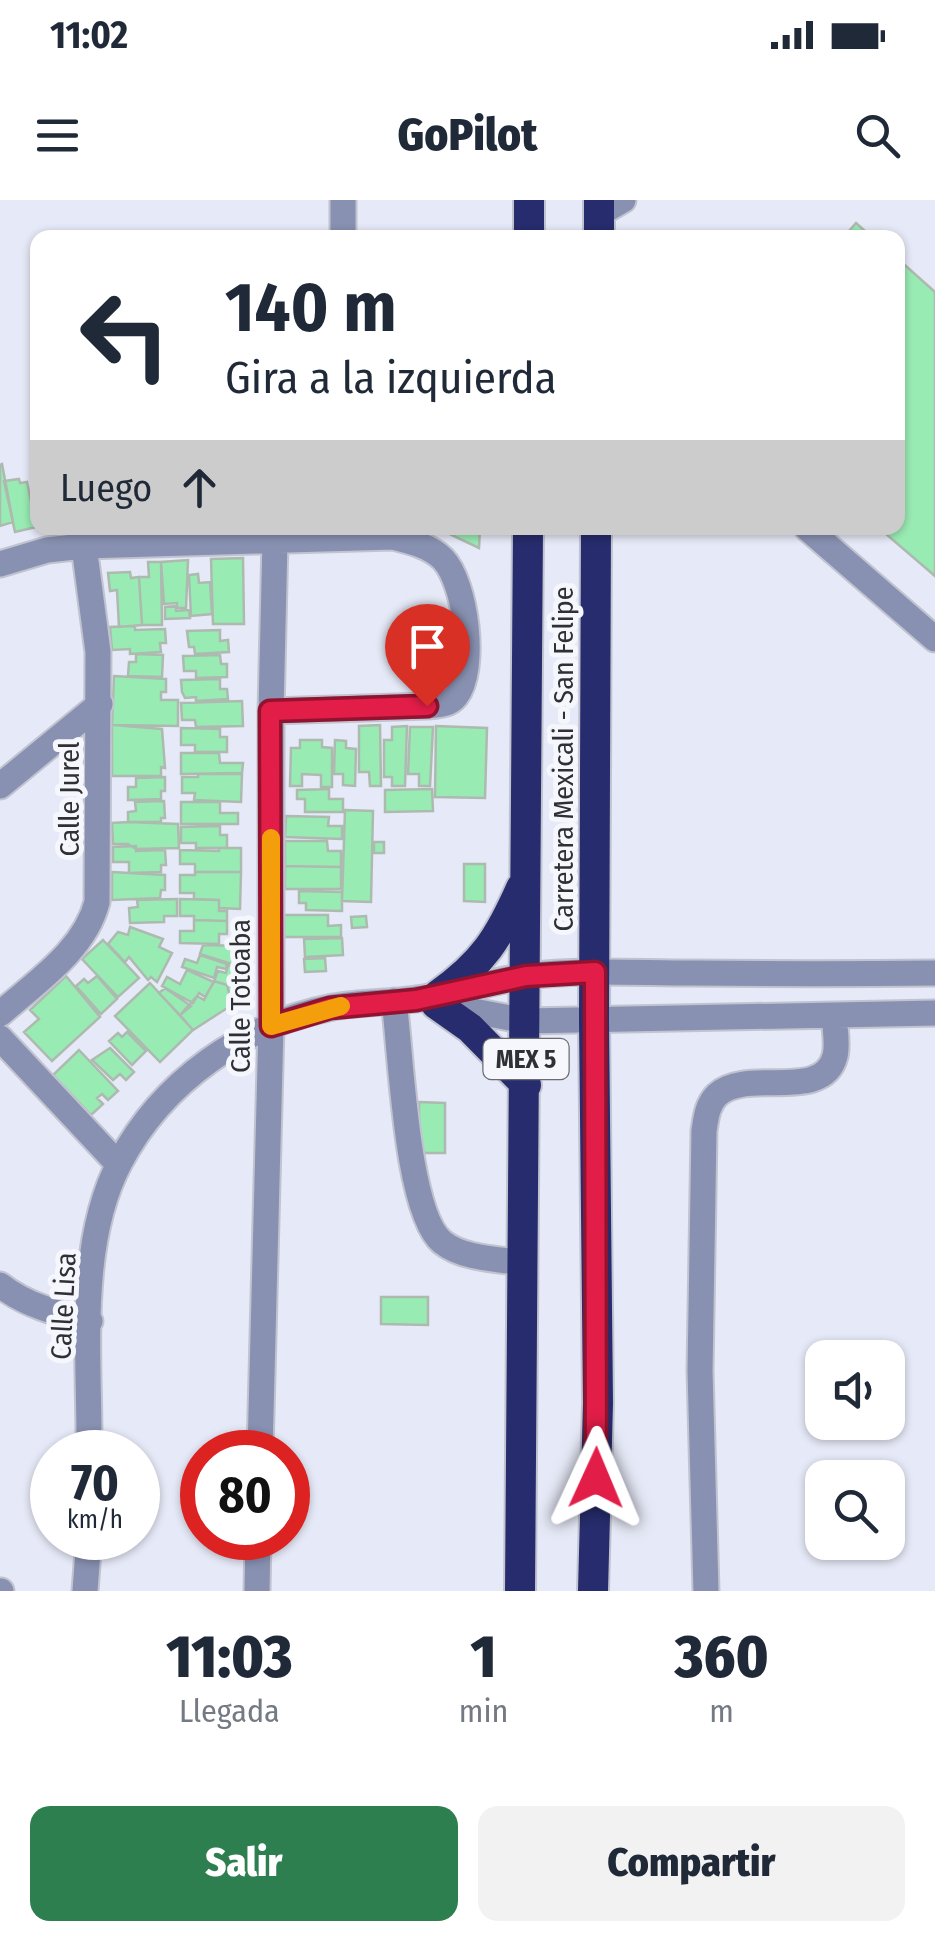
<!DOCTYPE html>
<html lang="es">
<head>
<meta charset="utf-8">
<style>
  body { margin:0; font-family:"Fira Sans Condensed",sans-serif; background:#f2f2f3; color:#1f2937; height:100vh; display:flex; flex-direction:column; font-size:38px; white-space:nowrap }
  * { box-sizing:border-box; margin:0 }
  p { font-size:32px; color:#747a83 }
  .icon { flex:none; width:55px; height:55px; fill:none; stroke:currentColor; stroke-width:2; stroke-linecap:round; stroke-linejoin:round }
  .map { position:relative; height:1391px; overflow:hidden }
  .panel { display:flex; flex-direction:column; background:#fff; flex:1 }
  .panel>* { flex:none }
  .top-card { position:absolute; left:30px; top:30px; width:875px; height:305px; border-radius:20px; box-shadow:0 2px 8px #0004; background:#fff; color:#1f2937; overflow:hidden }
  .buttons { position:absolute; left:805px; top:1140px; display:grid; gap:20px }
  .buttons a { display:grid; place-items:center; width:100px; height:100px; border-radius:20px; background:#fff; box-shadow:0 2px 8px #0004; font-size:50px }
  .speed { position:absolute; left:30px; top:1230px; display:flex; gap:20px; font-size:50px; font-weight:700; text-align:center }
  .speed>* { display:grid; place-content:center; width:130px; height:130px; border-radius:50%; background:#fff; box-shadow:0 2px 8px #0004; line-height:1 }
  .speed small { font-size:25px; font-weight:400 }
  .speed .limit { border:15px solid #d22; background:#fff; color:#111 }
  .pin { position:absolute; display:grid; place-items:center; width:85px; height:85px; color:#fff; margin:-102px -42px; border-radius:50% 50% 50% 0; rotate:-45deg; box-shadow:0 0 10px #0007 }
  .pin .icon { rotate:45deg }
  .me { position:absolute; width:110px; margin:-55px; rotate:1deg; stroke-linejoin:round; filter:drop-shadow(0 0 8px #0008) }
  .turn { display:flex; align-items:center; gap:35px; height:210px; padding:0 30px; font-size:45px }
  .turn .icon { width:130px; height:130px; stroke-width:2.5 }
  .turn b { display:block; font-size:70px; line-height:85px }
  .then { display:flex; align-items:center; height:95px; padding:0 30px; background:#0003; gap:20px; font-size:38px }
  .eta { display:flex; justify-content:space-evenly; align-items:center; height:170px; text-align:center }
  .eta b { font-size:60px; font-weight:800; line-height:70px }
  .button { display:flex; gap:20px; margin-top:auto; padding:20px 30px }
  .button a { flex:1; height:115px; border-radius:20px; background:#2e7f50; color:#fff; font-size:40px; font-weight:800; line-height:115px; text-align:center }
  .button a+a { background:#f2f2f3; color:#1f2937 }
  .status { display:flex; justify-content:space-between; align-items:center; height:70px; padding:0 50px; background:#fff; direction:ltr }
  .status svg { height:28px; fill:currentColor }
  header { display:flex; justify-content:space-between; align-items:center; height:130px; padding:0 30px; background:#fff; font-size:45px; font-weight:800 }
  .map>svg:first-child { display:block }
</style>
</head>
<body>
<div class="status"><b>11:02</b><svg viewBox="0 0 49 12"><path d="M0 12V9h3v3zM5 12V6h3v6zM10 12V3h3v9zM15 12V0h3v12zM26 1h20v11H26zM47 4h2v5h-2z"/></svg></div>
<header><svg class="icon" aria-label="menu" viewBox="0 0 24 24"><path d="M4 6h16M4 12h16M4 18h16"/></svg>GoPilot<svg class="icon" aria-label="search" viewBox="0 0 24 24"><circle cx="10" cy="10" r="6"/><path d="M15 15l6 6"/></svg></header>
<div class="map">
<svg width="935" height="1391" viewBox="0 0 935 1391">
  <rect width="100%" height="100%" fill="#e6e9f7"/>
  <!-- building -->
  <path fill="#99ebb4" stroke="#adbab0" stroke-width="2.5" d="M856,23L873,38H843Z
    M898,59L935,92V376L879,328H898Z
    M2,264L13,322L0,326V265Z
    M19,279L20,283L27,282L36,327L15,332L4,281Z
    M441,328H480L479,348L441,330Z
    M243,358L244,424H213L211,359Z
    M188,360L186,408H176V411L189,410L190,418L165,419V407L177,406V403L164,404L161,362Z
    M148,362H161L162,425H142L139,377H149Z
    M130,372L131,378L139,377L142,425L119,427L117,390L110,391L108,373Z
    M198,374L199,383L210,382L212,414L191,416L189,375Z
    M135,426V430L165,429L166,443H160L161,452L130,454V449L112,450L110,427Z
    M220,430V441L228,440L229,452L195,454L194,447H189L187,431Z
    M136,454L163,455L162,477L128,476L129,462H136Z
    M220,455L221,464H227V477L196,478V471H184L183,456Z
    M114,476L166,479V492H161V500H178V526L112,525Z
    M220,479V489H227L228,499L196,501V497L185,498L182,492L181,480Z
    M242,501L243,526L196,527L195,520H182L181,503Z
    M112,525L162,529L165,568L161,567V576H112Z
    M380,525L381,586H370L369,572H359V526Z
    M407,526L405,586H392V577H384V540H392V527Z
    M436,526L487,528L485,598L435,597Z
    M410,527H433L430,586H419V574H408Z
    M181,528L220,529V537H227V552H195V545H181Z
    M300,540H322V547L332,548V587H321V575L302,574V586H290L291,548H300Z
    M335,540L346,541V548L356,549L355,586L343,585V574H334Z
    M181,553H219L220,563H243L242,573L181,574Z
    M198,574H242L241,602L194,600L195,593H182V577H198Z
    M165,577V591H161V599L128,600V587H136V578Z
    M329,589V599H343V612H305V599H297V590Z
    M432,589L433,611L385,612V590Z
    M164,601L165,618H161V622H128V612L136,611L135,602Z
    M181,602H220V613H238V624H181Z
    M345,610L373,611L371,702L342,701Z
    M286,616L329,617L328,626H342V639L285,637Z
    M128,622L178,624L179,648L136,649L128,644H113L112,623Z
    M220,626V635H227V648H196V643H181V627Z
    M285,641H327L328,651H341V667L285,666Z
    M374,642H384V653H374Z
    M136,646V651L165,650L166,665H161V672L129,673V662H113V647Z
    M219,648H241V672H195V664H180V650L219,651Z
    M464,664H485V702L464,701Z
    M285,666L341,667V689H285Z
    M112,672L165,675V690H161L160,698L112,700Z
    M195,672H241L240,709L219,708V700L194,699V693H180V675H195Z
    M299,691L342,692V711L306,710V703H299Z
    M177,699V716H164V722L130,723L129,708L138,707L137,700Z
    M180,699L219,700V711H227V721L194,720V716H180Z
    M284,715H328V726L341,725V737H284Z
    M366,716L367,727L352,728L351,717Z
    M194,720L227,721V734H219V744L180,743V731H194Z
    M130,727L163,739L159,747L172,753L157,782L151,777L148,780L129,757L125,762L108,744L118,732L128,735Z
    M342,738L343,755L305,757L304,739Z
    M103,740L139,778L118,797L82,759Z
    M203,745L242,746L241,767L200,754Z
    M200,755L227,764L226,769L217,767L214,778L182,767L185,759L197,763Z
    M325,758L326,771L305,772L304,759Z
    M228,765L240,769L241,802L232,805L227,785L214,781L218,771L226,773Z
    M187,770L214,782L205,797L199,793L193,803L162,786L167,777L180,784Z
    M66,776L100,817L52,861L24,832L39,819L30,810Z
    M97,776L117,799L101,814L76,786L84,779L88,783Z
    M214,781L227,785L232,805L193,830L180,815L197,796L204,800Z
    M150,783L193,830L160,862L115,816Z
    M165,788L191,806L180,815L159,793Z
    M127,832L146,851L132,865L109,841L118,833L122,837Z
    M110,848L134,872L126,880L120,874L113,880L92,860Z
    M79,850L118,891L108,900L102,894L97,898L103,904L91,915L53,875Z
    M419,902L445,903V953H419Z
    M381,1097H428V1125L381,1124Z"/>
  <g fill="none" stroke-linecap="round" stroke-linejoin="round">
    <defs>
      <path id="minor" d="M599,14L623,0
        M343,38V0
        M807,328L935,439
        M0,364L47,350L84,346L393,337C410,341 430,346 443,359C466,383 477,469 456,496C449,505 438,505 427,506L271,511
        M0,586L100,504
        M394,801C401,852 406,1012 442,1042C463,1059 498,1059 524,1063
        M437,804L526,821L935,813
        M0,814C36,782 85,750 97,702L98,452L84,346
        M0,838L118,964
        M0,1085C27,1106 57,1113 90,1121
        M89,1252C90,1162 76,1044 120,962C162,882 244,824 333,807C360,802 388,803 416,799C453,795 489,781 527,776C581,769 638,773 693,773C774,774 854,774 935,773
        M260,1252L271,826V511L275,340
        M0,1391H1
        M85,1391L89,1338
        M257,1391L258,1338
        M706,1391L700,1171L704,931C706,918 707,905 717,895C747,867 823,903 835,856C838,844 835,829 834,817"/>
      <path id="highway" d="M529,38V0
        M599,38V0
        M438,795C483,763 499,738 521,688
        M436,804L470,828L526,885
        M520,1391L528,328
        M593,1391L598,1203L594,820L596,328"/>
    </defs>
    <!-- minor casing -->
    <use href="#minor" stroke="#c1c4d0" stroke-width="29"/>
    <!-- highway casing -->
    <use href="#highway" stroke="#c1c4d0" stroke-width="34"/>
    <!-- minor -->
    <use href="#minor" stroke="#8991b2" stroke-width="25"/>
    <!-- highway -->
    <use href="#highway" stroke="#262c6d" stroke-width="30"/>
  </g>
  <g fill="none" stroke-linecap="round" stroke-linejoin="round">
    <defs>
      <path id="route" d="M427,506L270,511L271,826L330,808L416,800L526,776L595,772L596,1278"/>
    </defs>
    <!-- route casing -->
    <use href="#route" stroke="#92132f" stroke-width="25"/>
    <!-- route -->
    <use href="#route" stroke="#e11d48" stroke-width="18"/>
    <!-- slow -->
    <path stroke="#f59e0b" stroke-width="18" d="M271,638V826L341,806"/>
  </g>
  <g text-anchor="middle" stroke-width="10" stroke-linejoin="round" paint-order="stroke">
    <!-- shield labels -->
    <rect fill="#f5f7fd" stroke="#6a6c71" stroke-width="2.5" x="483.5" y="839" width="85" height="40" rx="8"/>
    <g font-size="25" font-weight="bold" fill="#2e3035">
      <text x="526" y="868">MEX 5</text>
    </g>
    <!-- street labels -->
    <g font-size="28" fill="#2e3035" stroke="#f5f7fd">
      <text transform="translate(563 559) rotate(-90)" y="10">Carretera Mexicali - San Felipe</text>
      <text transform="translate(69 599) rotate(-90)" y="10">Calle Jurel</text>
      <text transform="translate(240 796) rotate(-90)" y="10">Calle Totoaba</text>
      <text transform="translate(63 1106) rotate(-87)" y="10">Calle Lisa</text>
    </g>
  </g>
</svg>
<div class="buttons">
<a><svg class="icon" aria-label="sound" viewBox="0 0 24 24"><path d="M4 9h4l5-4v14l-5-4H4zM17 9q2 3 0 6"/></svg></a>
<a><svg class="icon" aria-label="search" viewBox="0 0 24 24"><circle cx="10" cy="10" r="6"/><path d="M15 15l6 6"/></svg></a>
</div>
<div class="speed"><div>70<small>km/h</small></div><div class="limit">80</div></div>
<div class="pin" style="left:427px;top:506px;background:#d93025"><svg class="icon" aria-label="arrive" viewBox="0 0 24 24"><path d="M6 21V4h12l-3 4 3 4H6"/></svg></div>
<svg class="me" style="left:596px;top:1278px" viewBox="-20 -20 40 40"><path d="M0-17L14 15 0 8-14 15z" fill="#e11d48" stroke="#fff" stroke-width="4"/></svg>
<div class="top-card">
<div class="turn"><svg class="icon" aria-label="left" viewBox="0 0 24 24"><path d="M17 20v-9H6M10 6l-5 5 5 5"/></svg><div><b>140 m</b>Gira a la izquierda</div></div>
<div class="then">Luego<svg class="icon" aria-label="ahead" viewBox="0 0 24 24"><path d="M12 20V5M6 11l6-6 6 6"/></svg></div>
</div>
</div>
<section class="panel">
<div class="eta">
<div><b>11:03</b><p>Llegada</p></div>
<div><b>1</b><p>min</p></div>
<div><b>360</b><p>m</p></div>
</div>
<div class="button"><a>Salir</a><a>Compartir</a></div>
</section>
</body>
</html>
